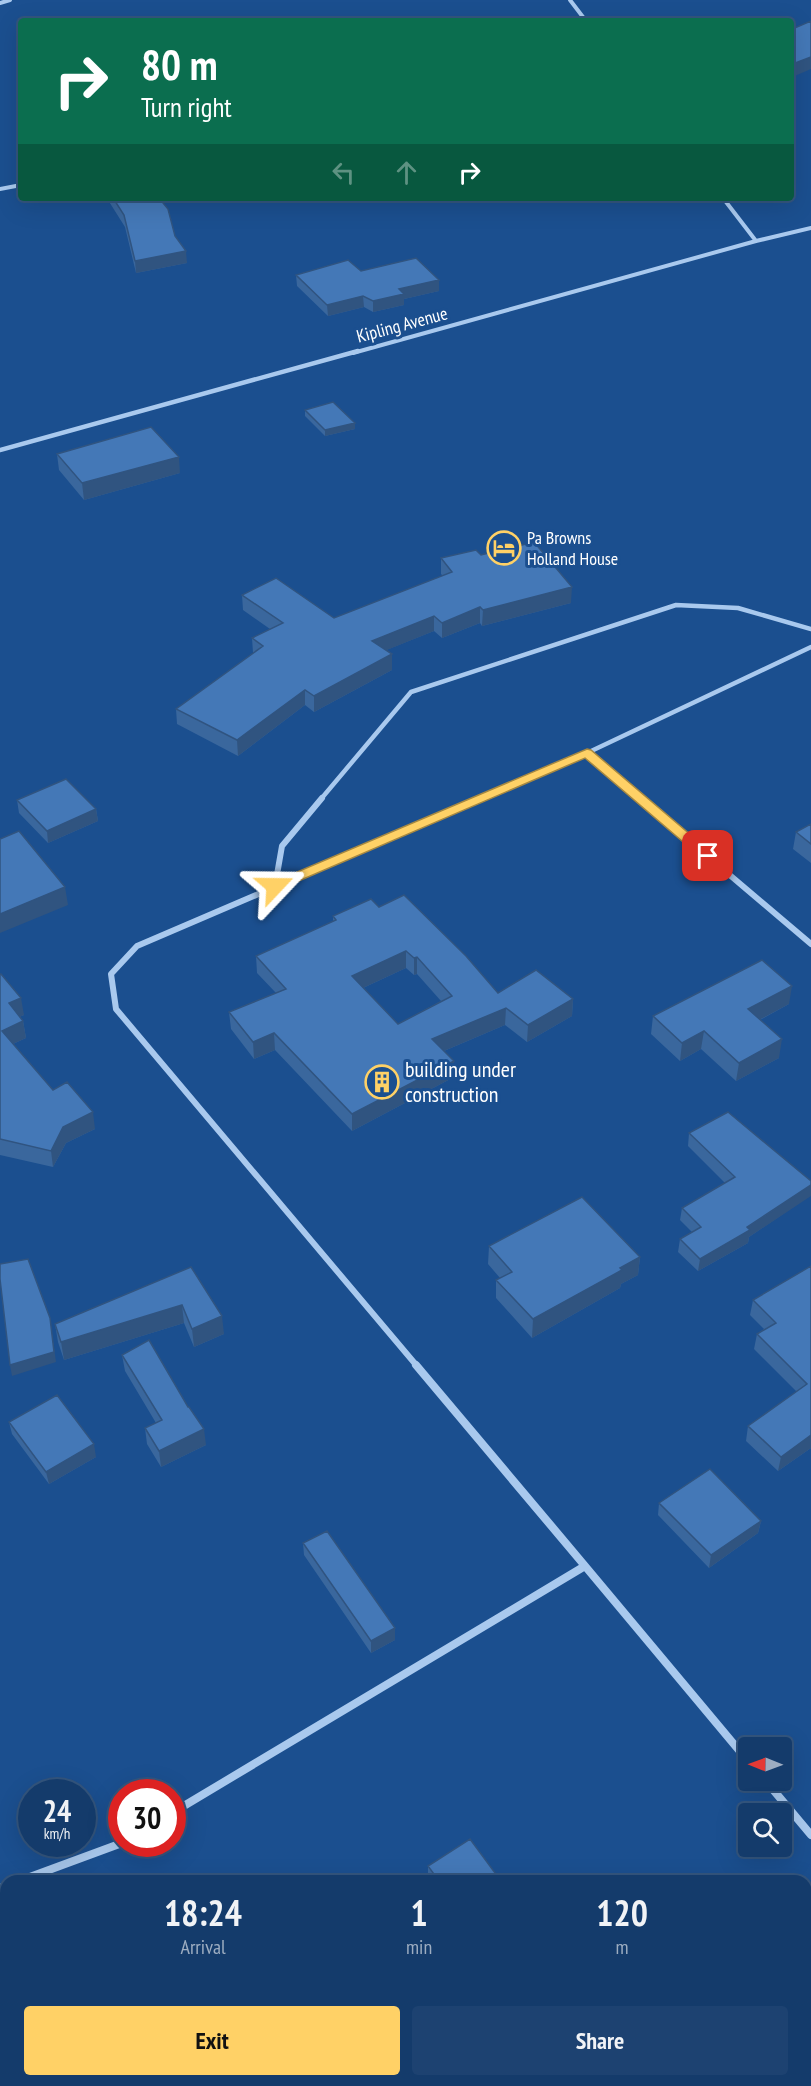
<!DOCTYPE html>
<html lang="en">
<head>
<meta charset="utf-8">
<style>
  body { margin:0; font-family:"PT Sans Narrow",sans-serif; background:#1d4271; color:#f1f3f6; height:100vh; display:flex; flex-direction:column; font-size:22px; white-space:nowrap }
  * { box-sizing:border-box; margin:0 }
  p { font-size:20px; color:#9dadc1 }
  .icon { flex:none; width:33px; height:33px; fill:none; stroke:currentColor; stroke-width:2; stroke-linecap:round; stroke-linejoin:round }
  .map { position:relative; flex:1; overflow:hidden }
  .sheet { position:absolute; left:0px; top:1875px; width:812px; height:212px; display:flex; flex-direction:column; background:#143b6b; border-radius:18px 18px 0 0; box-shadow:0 6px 24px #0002,0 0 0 2px #33557e }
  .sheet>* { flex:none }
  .hud { position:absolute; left:18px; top:18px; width:776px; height:183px; border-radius:6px; box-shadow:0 6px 24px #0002,0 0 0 2px #33557e; background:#0b6e4f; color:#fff; overflow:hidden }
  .needle { width:39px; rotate:271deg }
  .buttons { position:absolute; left:738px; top:1737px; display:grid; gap:12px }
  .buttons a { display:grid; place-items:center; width:54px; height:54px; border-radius:6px; background:#143b6b; box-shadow:0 6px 24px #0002,0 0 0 2px #33557e; font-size:30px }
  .speed { position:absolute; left:18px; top:1779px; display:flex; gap:12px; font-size:30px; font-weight:700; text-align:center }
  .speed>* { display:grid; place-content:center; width:78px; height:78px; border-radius:50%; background:#143b6b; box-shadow:0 6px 24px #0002,0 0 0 2px #33557e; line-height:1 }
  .speed small { font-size:15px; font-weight:400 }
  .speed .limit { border:9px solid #d22; background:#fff; color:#111 }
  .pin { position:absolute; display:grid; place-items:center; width:51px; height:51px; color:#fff; margin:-26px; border-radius:12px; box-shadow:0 3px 9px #0006 }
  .me { position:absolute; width:66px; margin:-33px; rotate:67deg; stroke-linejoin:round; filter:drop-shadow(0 0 4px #0008) }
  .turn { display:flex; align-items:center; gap:21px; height:126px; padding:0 24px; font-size:27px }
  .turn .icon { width:78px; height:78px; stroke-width:2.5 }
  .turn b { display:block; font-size:42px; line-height:51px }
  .lanes { display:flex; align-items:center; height:57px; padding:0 24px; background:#0003; justify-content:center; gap:30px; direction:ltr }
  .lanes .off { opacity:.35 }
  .eta { display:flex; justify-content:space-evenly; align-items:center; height:102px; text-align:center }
  .eta b { font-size:36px; font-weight:600; line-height:42px }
  .action { display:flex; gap:12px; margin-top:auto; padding:12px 24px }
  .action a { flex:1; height:69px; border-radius:6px; background:#ffd166; color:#111; font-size:24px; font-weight:600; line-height:69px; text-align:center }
  .action a+a { background:#1d4271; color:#f1f3f6 }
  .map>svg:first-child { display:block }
</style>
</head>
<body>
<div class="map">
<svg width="811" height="2086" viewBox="0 0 811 2086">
  <rect width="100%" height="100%" fill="#1b4f8f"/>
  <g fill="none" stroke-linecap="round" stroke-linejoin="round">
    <!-- street-far3 -->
    <path stroke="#a9c9ee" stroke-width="4" d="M570,0L586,21
      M0,3L10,0
      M0,189L21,185
      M723,198L756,241
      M353,353L756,241L811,228"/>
    <!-- street-far2 -->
    <path stroke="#a9c9ee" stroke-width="4.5" d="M0,450L358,351
      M587,753L641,799
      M321,799L411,692L676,605L738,608L811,629
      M479,799L587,753L811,647"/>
    <!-- street-far1 -->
    <path stroke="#a9c9ee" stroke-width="6" d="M639,798L811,944
      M275,886L282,846L322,798
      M417,1366L116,1009L111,974L137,946L483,798"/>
    <!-- street -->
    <path stroke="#a9c9ee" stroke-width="8" d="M585,1566L748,1761
      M765,1780L811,1835
      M172,1813L585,1566L416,1365
      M19,1881L122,1843
      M0,1888L6,1886
      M0,1952L6,1962
      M77,2080L80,2086"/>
  </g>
  <!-- wall -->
  <path fill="#3a679d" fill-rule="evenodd" d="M108,198H113L175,236L187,263L136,273L125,227L108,200Z
    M361,271L439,280V291L404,299V305L373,312L364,307L328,316L297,286L296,275Z
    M305,410L355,429L325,436L305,416Z
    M57,454L180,473L84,500L59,470Z
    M481,555L571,603L482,626L480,623L442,638L434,631L386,650L392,670L314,712L305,705L238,756L177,724L176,709L253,653L252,638L270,629L243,610L242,595L334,618L443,576L441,574V558Z
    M17,800L96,809L98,821L48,843L19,813Z
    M811,824V863L793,849L796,832Z
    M379,907L498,993L573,999L572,1016L527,1042L505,1025L444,1051L454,1077L352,1131L275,1050L254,1059L231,1029L229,1012L276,993L257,973L256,956L333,922V916ZM406,968L414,975L417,974L441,1001L398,1024L363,988Z
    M0,974L24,1015L19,1017L23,1021L26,1038L13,1044L53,1090L95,1129L66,1143L53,1167L0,1155Z
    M789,1004L760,1020L779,1058L736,1081L701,1049L680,1061L651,1034L653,1016Z
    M689,1133L811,1181V1195L749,1237L748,1243L698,1271L678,1252L680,1239L692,1232L680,1220L682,1208L725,1183L688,1146Z
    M489,1246L640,1257L638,1275L621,1284L620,1288L532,1338L496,1298V1280L500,1278L488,1264Z
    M811,1266V1448L778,1471L746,1441L748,1426L797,1392L754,1349L757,1334L764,1329L750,1315L753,1300Z
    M191,1267L224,1334L194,1347L184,1323L64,1360L58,1342L55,1324Z
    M122,1355L206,1445L161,1467L147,1444L145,1428L156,1423L125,1371Z
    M9,1422L96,1457L49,1484L12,1434Z
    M659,1503L761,1521L758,1533L709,1568L658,1515Z
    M303,1543L395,1628V1640L371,1653L304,1555Z
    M428,1866L501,1881H430L428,1878Z
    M575,2080H628L622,2086H579Z"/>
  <!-- shaded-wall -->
  <path fill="#305480" d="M811,57V69L790,78V65Z
    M186,251L187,263L136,273L135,261Z
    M439,280V291L404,299V305L373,312V301L399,289Z
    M363,296L364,307L328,316L327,305Z
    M355,423V429L325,436V430Z
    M179,457L180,473L84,500L82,483Z
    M572,587L571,603L482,626L483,610Z
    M480,607V623L442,638V623Z
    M434,616V631L372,656V641Z
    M392,654V670L314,712V696Z
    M305,690V705L238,756L237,740Z
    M96,809L98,821L48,843L47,831Z
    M65,887L68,905L0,933V914Z
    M406,951V968L352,993V976Z
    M417,957V974L414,975V958Z
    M792,986L789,1004L746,1027L748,1009Z
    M21,998L24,1015L12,1020L9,1003Z
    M573,999L572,1016L527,1042L528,1025Z
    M506,1008L505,1025L432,1056V1039Z
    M23,1021L26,1038L4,1048L2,1031Z
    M704,1031L701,1049L680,1061L682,1043Z
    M274,1033L275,1050L254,1059L253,1042Z
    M782,1039L779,1058L736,1081L739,1063Z
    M454,1061V1077L352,1131V1114Z
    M93,1112L95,1129L66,1143L53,1167L51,1151L63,1127Z
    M811,1185V1196L749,1237L748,1243L698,1271L700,1259Z
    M640,1257L638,1275L621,1284L620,1288L532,1338L533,1319Z
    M182,1305L184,1323L64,1360L61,1342Z
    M222,1316L224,1334L194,1347L192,1329Z
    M50,1318L56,1362L12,1376L10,1365Z
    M204,1429L206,1445L161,1467L159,1451Z
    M811,1435V1448L778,1471L781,1457Z
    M94,1444L96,1457L49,1484L46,1472Z
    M761,1521L758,1533L709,1568L711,1555Z
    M395,1628V1640L371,1653V1641Z
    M618,2080H628L622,2086H612Z"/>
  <!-- building -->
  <path fill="#4478b7" stroke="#305480" stroke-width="1.5" fill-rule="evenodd" d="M811,21V57L790,65V30Z
    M113,198H159L168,209L175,236L186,251L135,261L124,215Z
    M416,258L439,280L399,289L404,294L373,301L363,296L327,305L296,275L348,260L361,271Z
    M333,402L355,423L325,430L305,410Z
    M151,427L179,457L82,483L57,454Z
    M534,542L572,587L483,610L480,607L442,623L434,616L372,641L392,654L314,696L305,690L237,740L176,709L263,646L252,638L283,623L242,595L276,578L334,618L452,572L441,558L476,550L481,555Z
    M66,779L96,809L47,831L17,800Z
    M811,824V844L796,832Z
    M19,831L65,887L0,914V839Z
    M404,895L466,956L498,993L536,970L573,999L528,1025L506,1008L432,1039L454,1061L352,1114L274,1033L253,1042L229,1012L286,989L256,956L336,920L333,916L371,899L379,907ZM406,951L414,958L417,957L452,996L398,1024L352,976Z
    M762,960L792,986L748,1009L782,1039L739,1063L704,1031L682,1043L653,1016Z
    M0,974H1L21,998L9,1003L23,1021L2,1031L53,1090L67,1082L93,1112L63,1127L51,1151L0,1139Z
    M728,1112L811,1181V1185L747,1227L750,1230L700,1259L680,1239L701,1227L682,1208L735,1177L689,1133Z
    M582,1197L640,1257L620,1268L622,1270L533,1319L496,1280L512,1272L489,1246Z
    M28,1259L50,1318L54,1352L10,1365L0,1279V1264Z
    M811,1266V1435L781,1457L748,1426L807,1384L757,1334L776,1323L753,1300Z
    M191,1267L222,1316L192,1329L182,1305L61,1342L55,1324Z
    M149,1340L188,1407H189L204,1429L159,1451L145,1428L162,1420L122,1355Z
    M57,1395L94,1444L46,1472L9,1422Z
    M710,1469L761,1521L711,1555L659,1503Z
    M327,1531L395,1628L371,1641L303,1543Z
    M470,1839L501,1881H439L428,1866Z
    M332,2080H346L349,2086H323Z
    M585,2080H618L612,2086H589Z"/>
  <!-- route -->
  <path fill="#ffd166" stroke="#a68842" stroke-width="1.5" d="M587,749L591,750L712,853L714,856L712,859H703L585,758L280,889L275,890L269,886L271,883Z"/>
  <!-- icons -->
  <defs>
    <symbol id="hotel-ring" viewBox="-11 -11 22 22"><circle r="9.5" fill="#1b4f8f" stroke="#ffd166" stroke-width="1.5"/><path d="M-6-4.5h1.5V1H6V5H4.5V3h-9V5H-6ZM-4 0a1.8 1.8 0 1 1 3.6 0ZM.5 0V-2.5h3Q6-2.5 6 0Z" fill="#ffd166"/></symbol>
    <symbol id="building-ring" viewBox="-11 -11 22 22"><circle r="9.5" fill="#1b4f8f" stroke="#ffd166" stroke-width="1.5"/><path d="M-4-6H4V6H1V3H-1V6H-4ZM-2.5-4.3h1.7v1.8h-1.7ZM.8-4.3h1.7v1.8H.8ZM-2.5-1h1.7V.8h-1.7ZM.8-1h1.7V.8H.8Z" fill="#ffd166"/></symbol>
  </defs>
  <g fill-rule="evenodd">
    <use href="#hotel-ring" x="485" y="529" width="38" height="38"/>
    <use href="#building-ring" x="363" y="1063" width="38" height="38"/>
  </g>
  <g text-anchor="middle" stroke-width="6" stroke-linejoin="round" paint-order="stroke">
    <!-- far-street labels -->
    <g font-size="18" fill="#fff" stroke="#1b4f8f">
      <text transform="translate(402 325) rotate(-15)" y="6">Kipling Avenue</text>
    </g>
    <!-- far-poi labels -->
    <g font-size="18" fill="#fff" stroke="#1b4f8f" text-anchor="start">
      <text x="527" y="544">Pa Browns<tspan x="527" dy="21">Holland House</tspan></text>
    </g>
    <!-- poi labels -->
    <g font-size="22" fill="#fff" stroke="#1b4f8f" text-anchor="start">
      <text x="405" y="1077">building under<tspan x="405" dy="25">construction</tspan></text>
    </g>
  </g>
</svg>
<div class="buttons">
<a><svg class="needle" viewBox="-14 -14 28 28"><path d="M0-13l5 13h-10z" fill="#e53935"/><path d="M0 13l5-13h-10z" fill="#9dadc1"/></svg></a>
<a><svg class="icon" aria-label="search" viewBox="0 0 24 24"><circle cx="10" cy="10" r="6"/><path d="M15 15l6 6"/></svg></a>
</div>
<div class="speed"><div>24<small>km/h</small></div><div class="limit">30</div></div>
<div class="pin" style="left:708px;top:856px;background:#d93025"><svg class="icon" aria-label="arrive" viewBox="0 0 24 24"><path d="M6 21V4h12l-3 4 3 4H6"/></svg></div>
<svg class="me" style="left:275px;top:886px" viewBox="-20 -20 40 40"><path d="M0-17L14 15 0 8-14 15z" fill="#ffd166" stroke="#fff" stroke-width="4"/></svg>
<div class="hud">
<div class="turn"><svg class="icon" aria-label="right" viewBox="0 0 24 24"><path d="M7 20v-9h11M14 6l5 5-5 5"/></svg><div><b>80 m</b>Turn right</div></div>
<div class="lanes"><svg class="icon off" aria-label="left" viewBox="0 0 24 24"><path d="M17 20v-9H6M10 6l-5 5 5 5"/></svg><svg class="icon off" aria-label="ahead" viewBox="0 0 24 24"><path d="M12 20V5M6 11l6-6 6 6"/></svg><svg class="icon" aria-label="right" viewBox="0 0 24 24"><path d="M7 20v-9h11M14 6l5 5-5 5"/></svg></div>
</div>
<section class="sheet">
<div class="eta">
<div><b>18:24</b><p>Arrival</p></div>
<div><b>1</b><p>min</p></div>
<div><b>120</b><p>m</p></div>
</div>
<div class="action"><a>Exit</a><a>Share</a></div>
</section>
</div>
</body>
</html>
